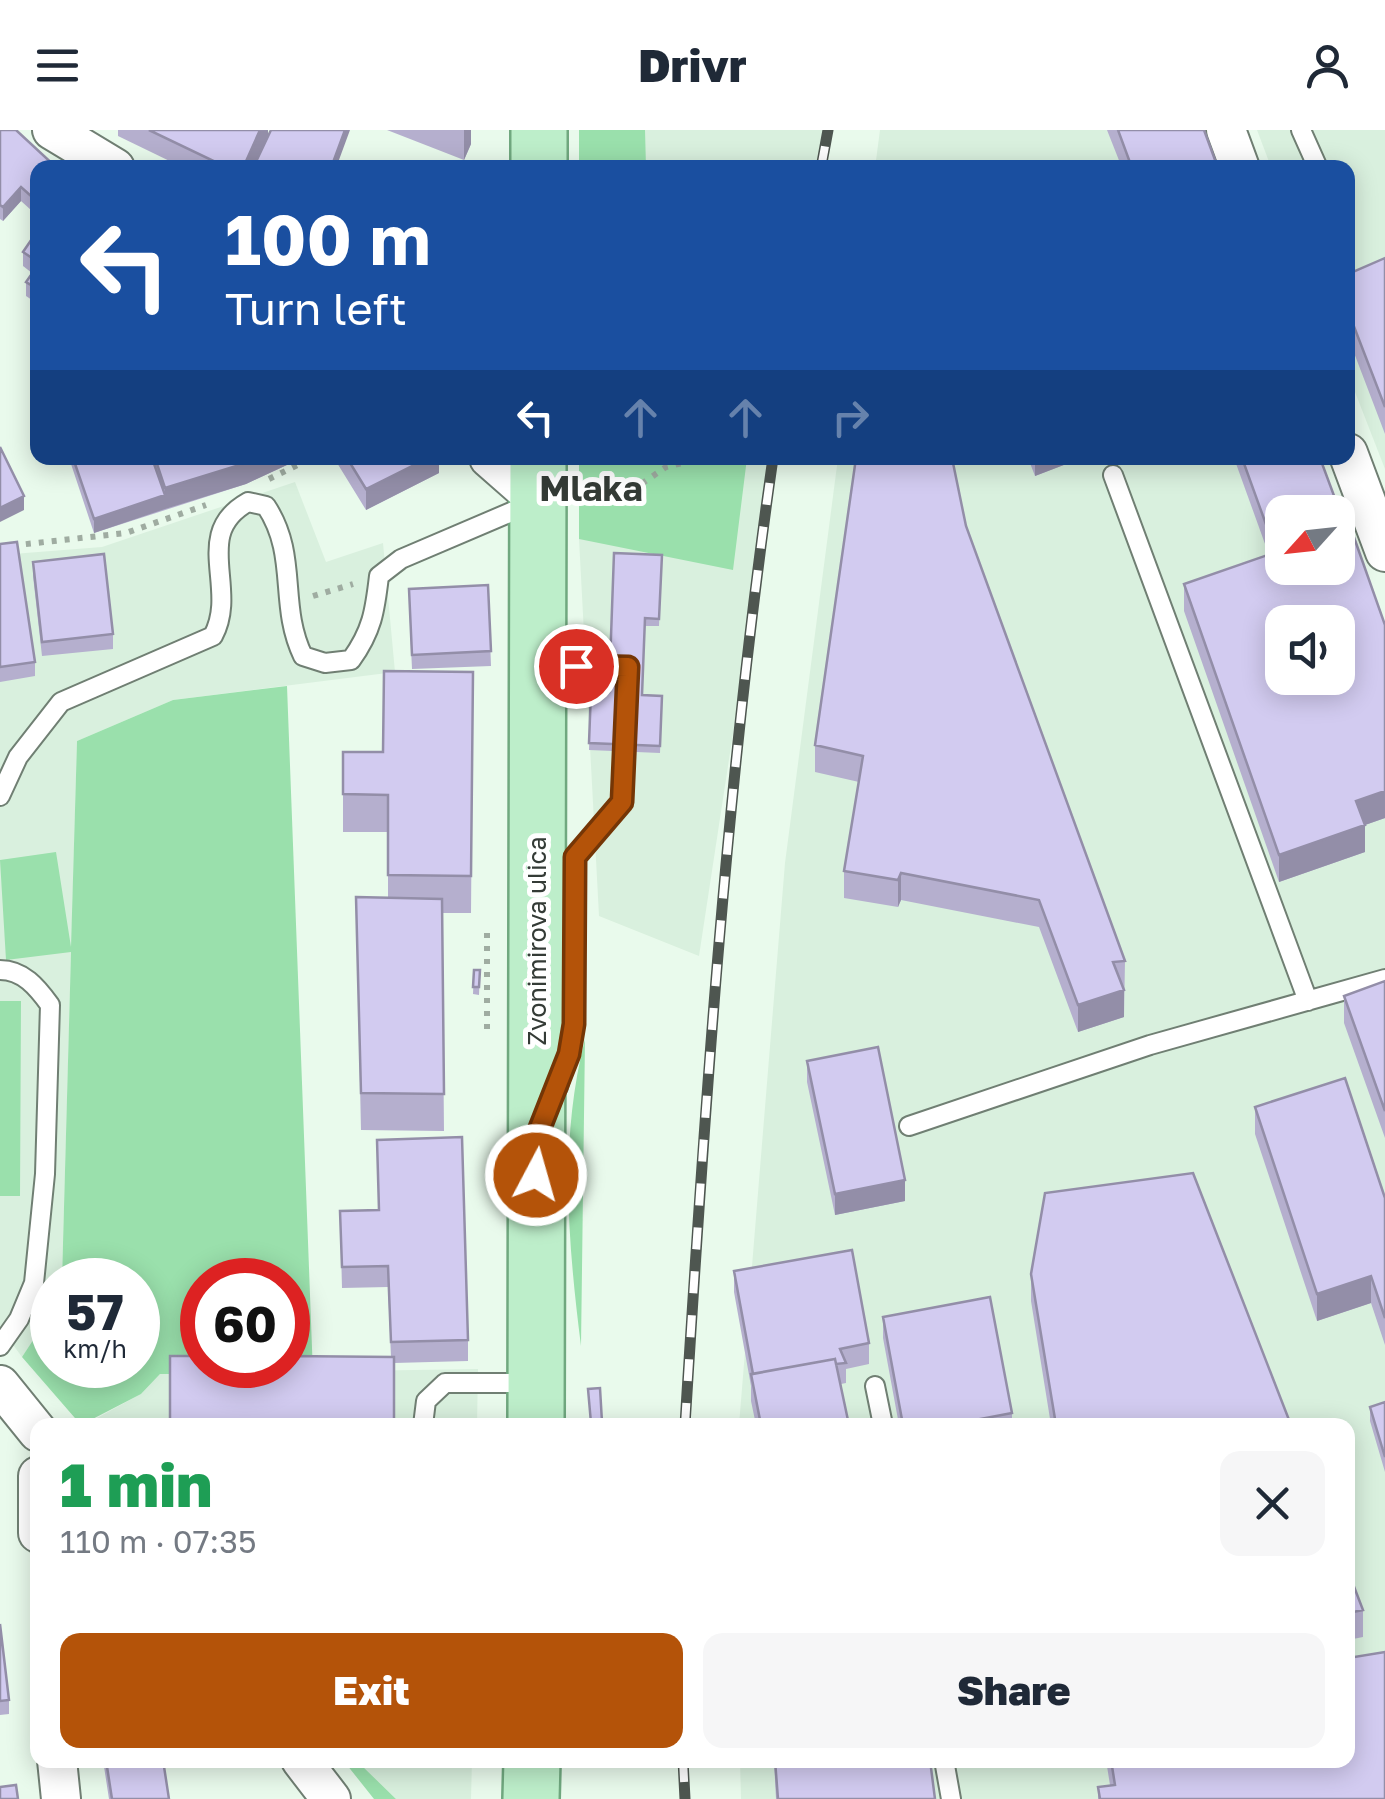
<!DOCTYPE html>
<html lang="en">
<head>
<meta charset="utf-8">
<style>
  body { margin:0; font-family:"Golos Text",sans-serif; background:#f6f6f7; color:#1f2937; height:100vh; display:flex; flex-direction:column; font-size:38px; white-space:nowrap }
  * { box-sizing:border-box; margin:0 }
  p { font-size:32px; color:#747a83 }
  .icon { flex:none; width:55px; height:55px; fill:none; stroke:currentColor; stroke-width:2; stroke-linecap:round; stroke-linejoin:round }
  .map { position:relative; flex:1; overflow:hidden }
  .side { position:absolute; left:30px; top:1288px; width:1325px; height:350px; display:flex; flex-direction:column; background:#fff; border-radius:20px; box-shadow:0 5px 25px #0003 }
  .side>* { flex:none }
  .top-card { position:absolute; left:30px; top:30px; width:1325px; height:305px; border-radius:20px; box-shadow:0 5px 25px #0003; background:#1a4fa0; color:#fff; overflow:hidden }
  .needle { width:65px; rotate:243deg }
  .fabs { position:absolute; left:1265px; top:365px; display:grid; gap:20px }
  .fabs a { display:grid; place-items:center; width:90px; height:90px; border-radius:20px; background:#fff; box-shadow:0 5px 25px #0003; font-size:50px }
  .speed { position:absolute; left:30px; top:1128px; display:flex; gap:20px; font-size:50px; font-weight:700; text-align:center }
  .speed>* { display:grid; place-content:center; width:130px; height:130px; border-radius:50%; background:#fff; box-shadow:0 5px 25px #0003; line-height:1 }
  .speed small { font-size:25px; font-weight:400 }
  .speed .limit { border:15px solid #d22; background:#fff; color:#111 }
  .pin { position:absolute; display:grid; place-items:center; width:85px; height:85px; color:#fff; margin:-42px; border:5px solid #fff; border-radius:50%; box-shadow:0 2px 10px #0007 }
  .me { position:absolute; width:110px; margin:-55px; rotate:6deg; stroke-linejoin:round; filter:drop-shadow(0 0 8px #0008) }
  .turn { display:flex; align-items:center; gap:35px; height:210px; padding:0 30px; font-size:45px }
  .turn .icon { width:130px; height:130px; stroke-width:2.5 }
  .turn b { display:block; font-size:70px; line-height:85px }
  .lanes { display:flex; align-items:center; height:95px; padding:0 30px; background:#0003; justify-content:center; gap:50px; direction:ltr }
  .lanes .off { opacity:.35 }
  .round { display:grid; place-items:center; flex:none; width:105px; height:105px; border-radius:20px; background:#f6f6f7 }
  .overview { display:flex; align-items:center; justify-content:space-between; height:170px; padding:0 30px }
  h1 { font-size:60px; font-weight:800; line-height:75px; color:#1e9e55 }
  .primary-button { display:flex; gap:20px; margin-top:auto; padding:20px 30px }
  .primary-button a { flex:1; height:115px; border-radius:20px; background:#b45309; color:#fff; font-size:40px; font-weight:800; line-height:115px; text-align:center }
  .primary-button a+a { background:#f6f6f7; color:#1f2937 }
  header { display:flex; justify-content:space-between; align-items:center; height:130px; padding:0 30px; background:#fff; font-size:45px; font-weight:800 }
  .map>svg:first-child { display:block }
</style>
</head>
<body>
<header><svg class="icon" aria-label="menu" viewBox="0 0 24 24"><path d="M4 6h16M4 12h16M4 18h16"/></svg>Drivr<svg class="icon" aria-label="person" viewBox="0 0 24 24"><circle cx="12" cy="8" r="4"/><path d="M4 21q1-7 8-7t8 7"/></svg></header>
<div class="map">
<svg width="1385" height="1669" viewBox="0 0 1385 1669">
  <rect width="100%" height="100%" fill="#e9faec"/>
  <!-- built -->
  <path fill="#d9f0de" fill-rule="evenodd" d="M579,0H826L820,37L579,38Z
    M880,0H1197L1211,38H875Z
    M1257,0H1385V339L1348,244V38L1271,37Z
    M579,328H775L699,826L599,786L579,409Z
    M838,328H1319L1385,510V1669H741L740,1630H1348V1295H739L785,733ZM1282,382H1338V438H1282ZM1282,492H1338V548H1282Z
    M295,352L326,432L383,413L395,542L173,570L77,611L62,1150H52V1181L22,1227L0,1197V425L102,417Z
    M478,1239L477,1295H84L141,1264L160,1244Z
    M356,1630H472L471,1669H396Z"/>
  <!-- green -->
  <path fill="#9ae0ac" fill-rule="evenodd" d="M579,0H645L646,37H579Z
    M579,328H747L733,440L579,409Z
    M287,556L313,1244H160L141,1264L81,1295L22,1227L52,1181V1235H138V1150H62L71,822L6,830L0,730L56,722L71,817L77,611L173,570ZM202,1150H288V1235H202Z
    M0,871H21L20,1066H0Z
    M585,909L581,1216C568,1112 559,1011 585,909Z
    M343,1630H356L396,1669H374Z"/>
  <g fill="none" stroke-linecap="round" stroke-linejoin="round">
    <defs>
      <path id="lane" d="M1301,0L1318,38
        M1113,345L1308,871
        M544,535L627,537V543
        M0,666L18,627L61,572L213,506C239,458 191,404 248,372L266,376C299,426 278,474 303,526L325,533L351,530C372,501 375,481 379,446L401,429L530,374
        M0,840C23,840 37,857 50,875L45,1044L34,1153L19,1189L0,1216
        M558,957L575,894V727L622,672L625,599
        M909,996L1150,915L1385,849
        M875,1256L883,1295
        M423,1295L426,1271L445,1253H531
        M944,1630L951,1669"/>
      <path id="street" d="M52,0L115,38
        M1226,0L1240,38
        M1348,323L1385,422
        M489,328L538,371
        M0,1255L38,1302
        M38,1346V1403
        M57,1630L61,1669
        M301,1630L331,1669"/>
      <path id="primary" d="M539,38V0
        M536,1295L538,328
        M531,1669L532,1630"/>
    </defs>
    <!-- lane casing -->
    <use href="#lane" stroke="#707f73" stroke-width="22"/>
    <!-- street casing -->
    <use href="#street" stroke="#707f73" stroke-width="42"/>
    <!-- primary casing -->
    <use href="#primary" stroke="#70a87f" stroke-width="60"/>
    <!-- path -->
    <path stroke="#9faca1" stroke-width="6" stroke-dasharray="5 8" stroke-linecap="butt" d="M269,349L312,328
      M580,372L637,357L666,337L703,328
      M0,417L126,403L206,375
      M313,466L353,454
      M487,899V798"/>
    <!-- lane -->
    <use href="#lane" stroke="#fff" stroke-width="18"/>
    <!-- street -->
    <use href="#street" stroke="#fff" stroke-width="38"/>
    <!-- primary -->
    <use href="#primary" stroke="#bdeeca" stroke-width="55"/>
    <defs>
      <path id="rail" d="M821,38L828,0
        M685,1295C705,972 727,648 773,328
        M683,1630L685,1669"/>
    </defs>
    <!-- rail casing -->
    <use href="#rail" stroke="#4e5650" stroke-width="11"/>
    <!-- rail -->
    <use href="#rail" stroke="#fff" stroke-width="8" stroke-dasharray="22" stroke-linecap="butt"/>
  </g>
  <!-- wall -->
  <path fill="#b5afce" d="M0,0L57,38L31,80L21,71L3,91L0,89Z
    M118,0H268V5L336,38H184L118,6Z
    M387,0H471V14L464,30Z
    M1107,0H1204L1218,38H1122Z
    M38,100V174L26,166V152L32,143L23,136V122Z
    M1385,128V304L1348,207V144Z
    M69,328H302L246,354L94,403Z
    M334,328H439V343L366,380Z
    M1028,328H1082L1035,346Z
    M1234,328H1320L1346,398L1385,495V688L1365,695V722L1279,752L1184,481V454L1269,425Z
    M966,396L1125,831L1124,887L1078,902L1039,797L901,770L898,777L844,768V741L859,652L815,642V615Z
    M0,414L35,532V546L0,552Z
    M662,425L659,496H645L642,565L662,566L660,623L589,620L591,561L609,562Z
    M33,432L113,504V519L42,526L33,446Z
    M488,455L491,536L412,539L409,473Z
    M473,542L471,783H442L444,1001L361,1000L356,767L388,768V702H343V622H383Z
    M474,840H480L479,865L473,864Z
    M1385,851V1008L1344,893V866Z
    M807,931L905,1071L835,1085L807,952Z
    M1255,977L1385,1068V1215L1371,1173L1317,1191L1255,1004Z
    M340,1081L468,1210V1231L394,1233L391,1227L388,1157L342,1158Z
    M734,1141L869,1213V1234L846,1239V1253L841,1254L849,1295H756L751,1271V1256L734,1162Z
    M1031,1144L1291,1295H1051L1031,1171Z
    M883,1187L1012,1283V1295H899L883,1208Z
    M1385,1272V1342L1370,1291V1277Z
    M1348,1441L1363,1480V1507L1348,1510Z
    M0,1494L9,1570V1584L0,1585Z
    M103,1630H163L169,1669H109Z
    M402,1630H464V1634H402Z
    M774,1630L935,1669H776Z
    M1106,1630H1348L1385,1669H1098V1657L1110,1655Z"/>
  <!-- shaded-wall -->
  <path fill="#938ea8" d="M260,0H268V5L253,38H243Z
    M345,0H350L336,38H331Z
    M464,0H471V14L464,30Z
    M21,57V71L3,91V77Z
    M38,59V74L31,80V66Z
    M258,328H302L246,354L165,379V358Z
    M428,328H439V343L366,380V359Z
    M1035,328H1082L1035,346Z
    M165,365V379L94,403V389Z
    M24,366V380L0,392V378Z
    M1385,661V688L1365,695V722L1279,752V725L1356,671Z
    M901,743V770L898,777V750Z
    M1124,860V887L1078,902V875Z
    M905,1050V1071L835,1085V1064Z
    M1371,1146V1173L1317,1191V1164Z"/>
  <!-- building -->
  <path fill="#d2cbf0" stroke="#938ea8" stroke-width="2.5" fill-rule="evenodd" d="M0,0H16L57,38H38V59L31,66L21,57L3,77L0,75Z
    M149,0H260L243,38H228Z
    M271,0H345L331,38H253Z
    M1118,0H1204L1218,38H1132Z
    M38,100V132L23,122Z
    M1385,128V277L1348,181V144Z
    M38,135V159L26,152Z
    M0,317L24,366L0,378Z
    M73,328H152L165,365L94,389Z
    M155,328H258L246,333L165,358Z
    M347,328H428L366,359Z
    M856,328H952L966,396L1125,831L1113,832L1124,860L1078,875L1039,770L901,743L898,750L844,741L863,626L815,615Z
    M1242,328H1320L1346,398L1338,401V382H1282V420L1276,422Z
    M1350,396L1385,495V661L1356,671L1365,695L1279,725L1184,454L1282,420V438H1338V401ZM1282,492H1338V548H1282Z
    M17,412L35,532L0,537V414Z
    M614,423L662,425L659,489L645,488L642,565L662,566L660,616L589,613L591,561L609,562Z
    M104,424L113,504L42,512L33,432Z
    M488,455L491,521L412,525L409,459Z
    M384,541L473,542L471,746L388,745V665L343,664V622H383Z
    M356,767L442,769L444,964L361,963Z
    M474,840H480L479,857H473Z
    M1385,851V981L1344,866Z
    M878,917L905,1050L835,1064L807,931Z
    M1345,948L1385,1068V1188L1371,1146L1317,1164L1255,977Z
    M462,1007L468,1210L391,1212L388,1136L342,1137L340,1081L379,1080L377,1010Z
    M1193,1043L1291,1295H1056L1031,1144L1045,1063Z
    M852,1120L869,1213L840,1219L846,1233L836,1234L835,1229L753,1244L734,1141Z
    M990,1167L1012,1283L949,1295H903L883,1187Z
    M170,1226H202V1235H288V1226L394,1227V1295H170Z
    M835,1229L849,1295H761L751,1244Z
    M600,1258L602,1292L591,1293L588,1259Z
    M1385,1272V1327L1370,1277Z
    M1348,1441L1363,1480L1348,1483Z
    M0,1494L9,1570L0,1571Z
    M1385,1522V1669H1100L1098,1657L1115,1655L1111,1630H1348V1528Z
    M106,1630H163L169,1669H112Z
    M775,1630H930L935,1669H778Z
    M16,1655L18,1669H0V1657Z"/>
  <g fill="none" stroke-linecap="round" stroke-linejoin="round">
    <defs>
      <path id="route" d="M536,1045V1008L569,924L574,894L575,727L622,672L628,537L576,536"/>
    </defs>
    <!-- route casing -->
    <use href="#route" stroke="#753606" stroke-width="25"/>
    <!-- route -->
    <use href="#route" stroke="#b45309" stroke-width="18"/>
  </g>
  <g text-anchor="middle" stroke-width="10" stroke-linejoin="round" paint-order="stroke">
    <!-- street labels -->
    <g font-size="25" fill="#343b36" stroke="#fff">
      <text transform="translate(537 811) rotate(-90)" y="9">Zvonimirova ulica</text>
    </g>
    <!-- district labels -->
    <g font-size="35" font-weight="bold" fill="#343b36" stroke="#fff">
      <text x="591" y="371">Mlaka</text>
    </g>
  </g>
</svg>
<div class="fabs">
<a><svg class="needle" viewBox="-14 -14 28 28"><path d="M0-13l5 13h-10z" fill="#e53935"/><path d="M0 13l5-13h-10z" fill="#747a83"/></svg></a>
<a><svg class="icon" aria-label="sound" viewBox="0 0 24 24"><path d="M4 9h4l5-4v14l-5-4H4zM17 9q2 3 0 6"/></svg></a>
</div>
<div class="speed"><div>57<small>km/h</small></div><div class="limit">60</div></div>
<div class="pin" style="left:576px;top:536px;background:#d93025"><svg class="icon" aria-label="arrive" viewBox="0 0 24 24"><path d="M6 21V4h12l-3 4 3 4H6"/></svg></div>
<svg class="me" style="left:536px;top:1045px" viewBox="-20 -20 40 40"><circle r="17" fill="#b45309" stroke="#fff" stroke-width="3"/><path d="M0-11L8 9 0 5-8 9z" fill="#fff"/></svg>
<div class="top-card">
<div class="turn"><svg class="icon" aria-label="left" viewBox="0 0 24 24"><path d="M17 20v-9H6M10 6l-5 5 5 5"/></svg><div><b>100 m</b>Turn left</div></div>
<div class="lanes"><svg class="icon" aria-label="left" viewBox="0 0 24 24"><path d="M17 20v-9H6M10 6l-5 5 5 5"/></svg><svg class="icon off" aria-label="ahead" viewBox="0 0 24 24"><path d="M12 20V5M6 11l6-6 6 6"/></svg><svg class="icon off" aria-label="ahead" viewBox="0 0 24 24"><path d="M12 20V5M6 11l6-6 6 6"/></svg><svg class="icon off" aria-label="right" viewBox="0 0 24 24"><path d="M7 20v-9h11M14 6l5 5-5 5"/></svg></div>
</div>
<section class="side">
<div class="overview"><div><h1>1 min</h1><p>110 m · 07:35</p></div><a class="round"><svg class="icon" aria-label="close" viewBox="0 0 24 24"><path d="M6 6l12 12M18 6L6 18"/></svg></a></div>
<div class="primary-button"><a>Exit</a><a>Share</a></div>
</section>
</div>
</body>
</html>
